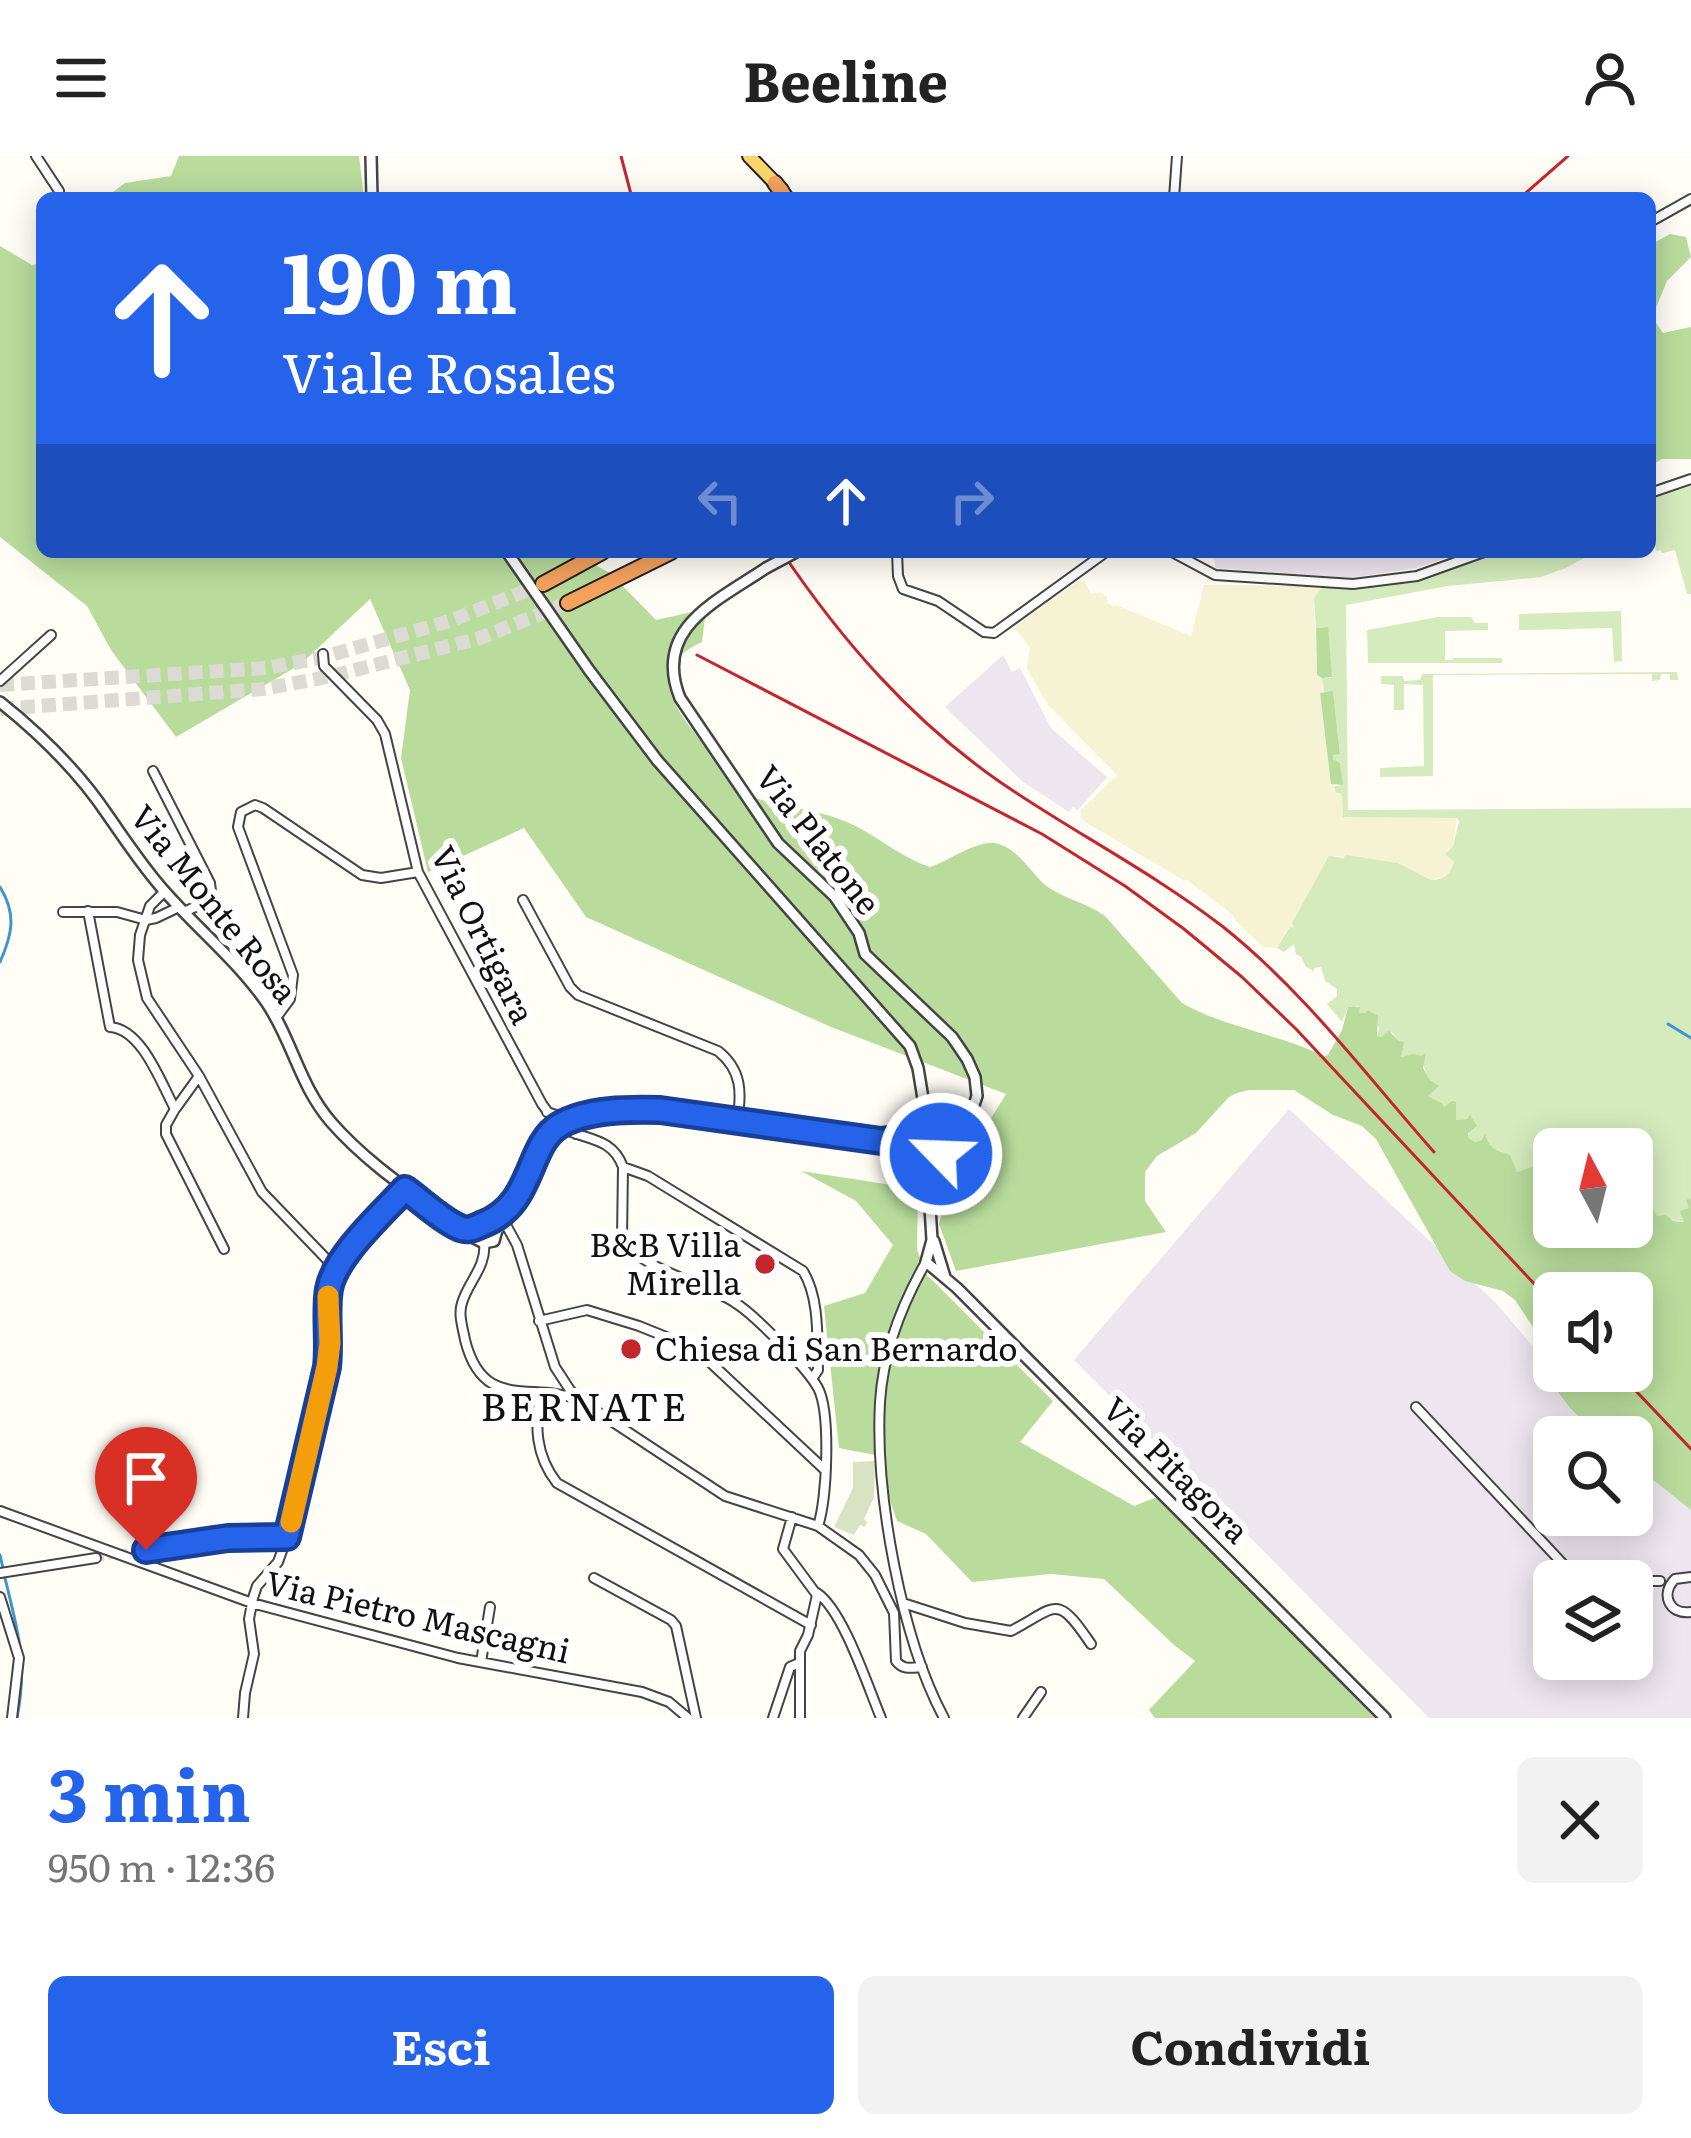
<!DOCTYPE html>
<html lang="it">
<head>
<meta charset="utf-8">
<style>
  body { margin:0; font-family:Literata,serif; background:#f2f2f2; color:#222; height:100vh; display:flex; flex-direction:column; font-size:45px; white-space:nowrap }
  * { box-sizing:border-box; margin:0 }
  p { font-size:39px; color:#767676 }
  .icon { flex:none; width:66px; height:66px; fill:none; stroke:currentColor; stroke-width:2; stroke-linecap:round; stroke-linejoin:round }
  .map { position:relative; height:1562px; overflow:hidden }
  .side { display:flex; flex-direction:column; background:#fff; flex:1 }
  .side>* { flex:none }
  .top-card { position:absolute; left:36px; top:36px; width:1620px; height:366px; border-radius:18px; box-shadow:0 6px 30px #0003; background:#2563eb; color:#fff; overflow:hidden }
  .needle { width:78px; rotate:353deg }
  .controls { position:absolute; left:1533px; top:972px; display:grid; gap:24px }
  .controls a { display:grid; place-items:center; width:120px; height:120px; border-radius:18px; background:#fff; box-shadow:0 6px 30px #0003; font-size:60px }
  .pin { position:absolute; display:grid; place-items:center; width:102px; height:102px; color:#fff; margin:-123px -51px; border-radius:50% 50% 50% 0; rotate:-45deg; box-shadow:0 0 12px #0007 }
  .pin .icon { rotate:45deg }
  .me { position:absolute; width:132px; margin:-66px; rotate:294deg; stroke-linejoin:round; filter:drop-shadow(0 0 9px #0008) }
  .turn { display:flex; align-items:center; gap:42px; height:252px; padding:0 48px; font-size:54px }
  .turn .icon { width:156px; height:156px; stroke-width:2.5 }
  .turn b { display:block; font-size:84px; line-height:102px }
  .lanes { display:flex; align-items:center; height:114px; padding:0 48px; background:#0003; justify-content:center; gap:60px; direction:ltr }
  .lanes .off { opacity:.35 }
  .round { display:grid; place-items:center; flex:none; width:126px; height:126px; border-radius:18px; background:#f2f2f2 }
  .summary { display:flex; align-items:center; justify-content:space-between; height:204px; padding:0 48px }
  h1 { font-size:72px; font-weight:700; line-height:90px; color:#2563eb }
  .action { display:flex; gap:24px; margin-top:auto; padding:24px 48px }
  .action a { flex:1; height:138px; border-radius:18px; background:#2563eb; color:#fff; font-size:48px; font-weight:700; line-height:138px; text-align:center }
  .action a+a { background:#f2f2f2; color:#222 }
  header { display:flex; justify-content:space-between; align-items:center; height:156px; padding:0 48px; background:#fff; font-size:54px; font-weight:700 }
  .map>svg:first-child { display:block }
</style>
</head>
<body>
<header><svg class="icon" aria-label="menu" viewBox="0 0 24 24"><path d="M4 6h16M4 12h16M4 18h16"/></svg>Beeline<svg class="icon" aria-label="person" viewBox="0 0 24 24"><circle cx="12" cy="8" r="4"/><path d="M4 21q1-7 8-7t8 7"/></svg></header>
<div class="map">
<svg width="1691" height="1562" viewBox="0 0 1691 1562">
  <rect width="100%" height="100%" fill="#fffdf5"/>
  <!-- industrial -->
  <path fill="#eee6ef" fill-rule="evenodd" d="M1212,396H1462L1416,412L1351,422L1216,412Z
    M1003,499L1012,516L1020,512L1051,572L1107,621L1078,654L1073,651L1069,656L1023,626L945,551Z
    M1289,953L1495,1146L1554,1215L1619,1281H1554V1359H1632V1293L1691,1346V1562H1429L1074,1204ZM1554,1425H1632V1503H1554Z"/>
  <!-- farmland -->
  <path fill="#f6f3d4" d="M1079,425L1085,427L1092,438L1100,436L1107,441V447L1112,450L1116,449L1191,480L1204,429L1323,430L1314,442L1317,519L1322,522L1324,536L1320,538L1331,627L1335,630L1336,636L1342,638L1343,660L1457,662L1453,690L1447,694L1454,706L1452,714L1446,721L1431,724L1398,707L1337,700L1294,772H1288L1277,792L1263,791L1236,765L1232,758L1187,724H1183L1085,666L1080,661L1081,654L1117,619L1048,549L1027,513L1030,492L1015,472L1017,468Z"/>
  <!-- green -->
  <path fill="#d5ebbd" d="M1691,326V438H1687L1675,394L1662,397L1661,394L1656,395L1653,378H1650V341Z
    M1495,396H1595L1566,412L1541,421L1448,430L1346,449L1348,654L1691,652V1042L1687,1044L1690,1052L1685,1066L1657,1060L1649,1051L1638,1052L1637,1043H1632V993H1554V1011L1548,1010L1552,1005L1551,995L1538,1009L1517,1016L1501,995L1492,994L1482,984L1475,986L1469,982L1467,963L1456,964L1449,950L1443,952L1442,947L1427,940L1431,935C1430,922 1423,913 1421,900L1399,901V886L1392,876L1381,882L1377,880L1379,873L1377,865L1358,857L1359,851L1357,850L1353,853L1348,851L1342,866L1327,848L1337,840V833L1325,825L1321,811L1314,812V815L1306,811L1301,801L1296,798L1294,788L1284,796L1277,792L1289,772L1294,771L1292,767L1329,700L1343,702L1346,699L1398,707L1431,724C1444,724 1451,718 1454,706L1445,698L1453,690L1459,666L1457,662L1343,661L1342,638L1335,636V630L1342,629L1340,607L1333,603V599L1340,597L1333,536H1324L1322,522H1331L1327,471L1316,472L1314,442L1323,430C1389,437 1434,418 1495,396Z
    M1621,455L1622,505L1614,506L1612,472L1519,474V458Z
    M1438,461H1471L1475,467H1488V474L1445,475V504H1452L1453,502H1502V507H1368L1367,474Z
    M1677,516L1678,524H1670V518H1661L1660,524L1652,525V518L1433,519V620L1380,621V612L1424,610L1423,529L1404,528V554H1394V529L1381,528V520H1403L1404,525L1420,524L1422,518Z"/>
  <!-- forest -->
  <path fill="#b9dc9c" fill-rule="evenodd" d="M179,0H359L364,42H105L125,27L171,20Z
    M1670,78L1686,81L1691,101L1667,125L1652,161L1663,177L1691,171V303H1662L1650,310V89Z
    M0,90L32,109L42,107V396H571L610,417L656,464L701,454L705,462L702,486C638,515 681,560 711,597C721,610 733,632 748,639C776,651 810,652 839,663C871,674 897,700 930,711C949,705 973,686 993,687C1016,689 1030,716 1045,729C1063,743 1086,746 1105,760L1182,847C1226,872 1279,878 1324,900L1328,899L1342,874L1348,851H1360L1359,857H1365L1368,854L1378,860L1377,880L1381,881L1389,875L1399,885L1404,886L1401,901L1413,898L1421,900L1426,897L1423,912L1430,924L1439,930L1428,940L1442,947L1444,951L1452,945L1456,946V964L1467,963L1470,959L1477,970L1468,977L1469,982L1475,986L1482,984L1485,977C1489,994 1495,993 1510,999L1517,1016L1538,1009L1542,995H1551L1552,1005L1549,1009L1554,1011V1071H1632V1043H1637L1638,1052L1651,1049L1657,1060L1665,1059L1674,1065L1684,1066L1680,1055L1689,1052L1686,1044L1691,1042V1354L1632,1307V1281H1600L1571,1253L1552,1228L1539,1180L1515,1144L1503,1135L1465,1125L1450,1115L1376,983L1362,970L1333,959L1294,934H1249L1237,937L1229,941L1196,977L1157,1000L1145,1016V1045L1166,1076L956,1115L939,1068L948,1032L1006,938L831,871L586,761L524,672L428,716L401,602L410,534L370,443L301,508L176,581L111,494L87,450L0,381ZM1554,1137H1632V1215H1554Z
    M1328,471L1332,521L1322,522L1317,519L1316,472Z
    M1333,535L1340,598L1333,599V603L1340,607L1343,629L1331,628L1320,537Z
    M801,1015L918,1033L917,1094L927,1119L1053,1245L1020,1286L1134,1350L1157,1341L1375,1562H1155L1149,1554L1195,1505L1174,1489L1104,1423L1051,1418L972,1426L926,1378L897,1365L875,1299L839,1292L824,1150L865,1137L893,1089L856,1045Z"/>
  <!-- cemetery -->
  <path fill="#d9e3c4" d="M875,1305L874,1341L864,1363L867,1366L865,1371L860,1369L854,1379L834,1371L853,1332V1306Z"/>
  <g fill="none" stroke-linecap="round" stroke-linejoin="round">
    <!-- stream -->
    <path stroke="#3f96cf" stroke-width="3" d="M0,731C17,758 12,779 0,806
      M1668,868L1691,882
      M0,1399L3,1412
      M5,1422C18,1477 28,1504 17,1562"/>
    <!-- minor-tunnel -->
    <path stroke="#dbdad3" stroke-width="8" stroke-dasharray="8 4" stroke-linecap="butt" d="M96,1402L146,1393"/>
    <!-- motorway-tunnel -->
    <path stroke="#dbdad3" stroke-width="14" stroke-dasharray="14 7" stroke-linecap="butt" d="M0,529L267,512L320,502L450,465L543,428
      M0,553L263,533L332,520L480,482L568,447"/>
    <defs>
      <path id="minor" d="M36,0L59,35
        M1174,42L1177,0
        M1650,66L1691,43
        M1650,337L1691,323
        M897,396L898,420L903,433L938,445L984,476L994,477L1106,396
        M1172,396L1215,419L1353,428L1417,420L1484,396
        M323,498L324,510L377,564L385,578L418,716L542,948L558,970L566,975
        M0,525L51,479
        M153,615L210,727L211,735L208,745L184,756
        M164,736L150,750L140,779L138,804L147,842L199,920L262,1036L336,1113
        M523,744L570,831L578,839L718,895C742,914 742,937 737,966
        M88,755L110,871C142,873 161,927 175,953L166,969V978L224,1093
        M63,756H117L146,764
        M146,764L156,762L179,751
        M276,862L290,843L293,819L238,671L241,656L255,649L263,652L362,719L381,722L418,716
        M176,952L199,920
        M547,956L571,964L576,978
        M566,974C590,984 613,983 623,1011L622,1082C645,1117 700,1124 734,1146C754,1158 807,1212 818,1232C831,1257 827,1343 818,1370
        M623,1011L648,1020L803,1115C820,1143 817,1183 818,1214L812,1223
        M505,1067L517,1089L555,1211L570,1234L581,1245L725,1340L818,1370L859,1399L875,1419L894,1457L896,1505C903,1514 911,1512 922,1511
        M484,1087C487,1110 468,1126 462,1147C458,1159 463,1172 465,1184C483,1255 529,1226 578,1243
        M926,1106C902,1148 883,1198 880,1246C875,1337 901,1482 944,1562
        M539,1165L587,1154L639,1170L696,1193L824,1313
        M540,1237C535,1270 535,1299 557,1327L811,1469
        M1416,1251L1579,1425
        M0,1355L252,1447L458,1502L642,1536L669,1546L688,1562
        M792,1361L783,1393L817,1439L808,1479L800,1495V1562
        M146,1393L228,1382L287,1381
        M0,1417L96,1402
        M1691,1421L1675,1423C1660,1438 1669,1459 1691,1456
        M594,1422L671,1464L676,1470L696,1562
        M1627,1425H1660
        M817,1437C843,1454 868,1531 881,1562
        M0,1441L19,1502L12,1562
        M903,1447L965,1467L1011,1475C1058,1450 1056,1437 1091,1488
        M481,1506L490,1451
        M243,1562L245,1537L254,1498L249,1463L253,1442L257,1430L278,1406L287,1381L327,1211C330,1185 325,1156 329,1133C335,1100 382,1058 405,1033
        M773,1562L790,1511L799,1507
        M1023,1562L1041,1536"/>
      <path id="tertiary" d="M371,0L372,42
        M507,396L589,514L657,604L910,890L918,912L928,973
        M766,412C717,445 652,472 680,542L778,687L835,741L859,777L865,798L952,881L967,903L975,921L977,940L968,966L960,979L942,994
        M0,546C40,578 78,615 107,658C126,685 144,713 167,738C199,774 238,806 266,846C292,883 299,929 331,966C371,1012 424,1044 472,1081L484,1087L494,1085L497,1074L505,1067L548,981C571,953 626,953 660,954L881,985L907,981
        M881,985C900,994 946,1037 941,982L932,974L916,973L907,981L906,998
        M938,1003L930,1051L932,1084L926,1106L957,1132L1385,1562
        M914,1007L928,1046
        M461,1073C481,1074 494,1065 509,1053
        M934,1085L945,1121"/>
      <path id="primary" d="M749,0L782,34"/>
      <path id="motorway" d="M775,27L786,42
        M543,428L602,396
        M568,447L671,396"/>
    </defs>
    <!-- minor casing -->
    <use href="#minor" stroke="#444" stroke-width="12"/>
    <!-- tertiary casing -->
    <use href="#tertiary" stroke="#444" stroke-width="14"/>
    <!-- primary casing -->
    <use href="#primary" stroke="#222" stroke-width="16"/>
    <!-- motorway casing -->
    <use href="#motorway" stroke="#222" stroke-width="18"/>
    <!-- minor -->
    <use href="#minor" stroke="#fff" stroke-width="8"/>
    <!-- tertiary -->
    <use href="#tertiary" stroke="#fff" stroke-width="9"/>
    <!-- primary -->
    <use href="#primary" stroke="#f9d66b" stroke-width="12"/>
    <!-- motorway -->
    <use href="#motorway" stroke="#f5a25d" stroke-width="14"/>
    <!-- rail -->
    <path stroke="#c4262e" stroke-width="3" d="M621,0L632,42
      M1520,42L1568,0
      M782,396C842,485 911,564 1000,626C1073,676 1152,716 1222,770C1304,835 1365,918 1434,996
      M697,499L1042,678L1125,730L1184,773L1242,821L1296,873L1554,1149
      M1617,1215L1691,1293"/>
    <defs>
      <path id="tertiary-bridge" d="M766,412L796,396"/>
    </defs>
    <!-- tertiary-bridge casing -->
    <use href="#tertiary-bridge" stroke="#444" stroke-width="14" stroke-linecap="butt"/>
    <!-- tertiary-bridge -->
    <use href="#tertiary-bridge" stroke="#fff" stroke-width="9"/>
  </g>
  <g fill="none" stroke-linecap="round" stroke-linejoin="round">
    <defs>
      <path id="route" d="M146,1394L228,1382L287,1381L327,1211C330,1185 325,1156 329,1133C335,1100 382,1058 405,1033C422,1045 439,1062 458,1071C468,1076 474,1072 483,1068C535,1048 526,989 560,969C587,953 630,953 660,954L881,985C888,984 895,984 902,982C908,980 913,974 919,972C937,968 942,984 941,998"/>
    </defs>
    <!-- route casing -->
    <use href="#route" stroke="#184099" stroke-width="30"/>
    <!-- route -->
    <use href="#route" stroke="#2563eb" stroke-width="21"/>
    <!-- slow -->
    <path stroke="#f59e0b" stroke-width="21" d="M291,1366L327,1211L330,1187L328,1140"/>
  </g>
  <!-- markers -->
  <g fill="#c4262e" stroke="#fff" stroke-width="4.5">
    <circle cx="765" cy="1108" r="12"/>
    <circle cx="631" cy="1193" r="12"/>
  </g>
  <g text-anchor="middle" stroke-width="12" stroke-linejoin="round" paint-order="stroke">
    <!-- street labels -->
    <g font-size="33" fill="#111" stroke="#fff">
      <text transform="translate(818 684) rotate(52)" y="12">Via Platone</text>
      <text transform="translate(214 748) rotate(51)" y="12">Via Monte Rosa</text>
      <text transform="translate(483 779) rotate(64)" y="12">Via Ortigara</text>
      <text transform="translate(1176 1314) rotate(45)" y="12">Via Pitagora</text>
      <text transform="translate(418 1461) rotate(13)" y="12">Via Pietro Mascagni</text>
    </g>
    <!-- poi labels -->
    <g font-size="33" fill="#111" stroke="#fff" text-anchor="end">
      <text x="741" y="1101">B&amp;B Villa<tspan x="741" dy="38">Mirella</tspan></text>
      <text x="655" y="1205" text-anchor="start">Chiesa di San Bernardo</text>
    </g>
    <!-- quarter labels -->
    <g font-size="39" letter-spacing="3" fill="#111" stroke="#fff">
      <text x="585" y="1265">BERNATE</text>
    </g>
  </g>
</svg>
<div class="controls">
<a><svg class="needle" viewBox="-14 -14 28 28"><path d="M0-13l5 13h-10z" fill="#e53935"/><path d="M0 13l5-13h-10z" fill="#767676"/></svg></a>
<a><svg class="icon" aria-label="sound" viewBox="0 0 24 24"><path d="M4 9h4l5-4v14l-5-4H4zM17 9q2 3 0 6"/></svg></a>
<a><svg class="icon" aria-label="search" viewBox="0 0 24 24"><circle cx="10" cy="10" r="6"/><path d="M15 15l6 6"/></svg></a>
<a><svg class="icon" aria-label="layers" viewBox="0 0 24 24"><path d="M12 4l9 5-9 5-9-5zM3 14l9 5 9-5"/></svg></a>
</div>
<div class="pin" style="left:146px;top:1394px;background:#d93025"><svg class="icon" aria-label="arrive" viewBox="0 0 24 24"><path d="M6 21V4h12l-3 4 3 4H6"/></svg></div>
<svg class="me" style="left:941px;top:998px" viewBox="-20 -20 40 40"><circle r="17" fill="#2563eb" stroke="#fff" stroke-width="3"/><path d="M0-11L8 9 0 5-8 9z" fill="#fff"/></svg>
<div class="top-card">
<div class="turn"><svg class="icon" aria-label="ahead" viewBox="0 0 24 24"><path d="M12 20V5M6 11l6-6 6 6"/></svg><div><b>190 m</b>Viale Rosales</div></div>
<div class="lanes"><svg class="icon off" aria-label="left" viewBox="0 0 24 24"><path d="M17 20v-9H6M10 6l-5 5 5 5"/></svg><svg class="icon" aria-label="ahead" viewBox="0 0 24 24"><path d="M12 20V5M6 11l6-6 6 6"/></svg><svg class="icon off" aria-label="right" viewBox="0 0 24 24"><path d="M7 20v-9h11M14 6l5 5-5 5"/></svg></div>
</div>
</div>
<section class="side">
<div class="summary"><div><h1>3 min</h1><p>950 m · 12:36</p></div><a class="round"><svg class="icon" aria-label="close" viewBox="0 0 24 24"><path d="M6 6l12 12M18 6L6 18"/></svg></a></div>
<div class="action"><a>Esci</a><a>Condividi</a></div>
</section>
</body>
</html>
